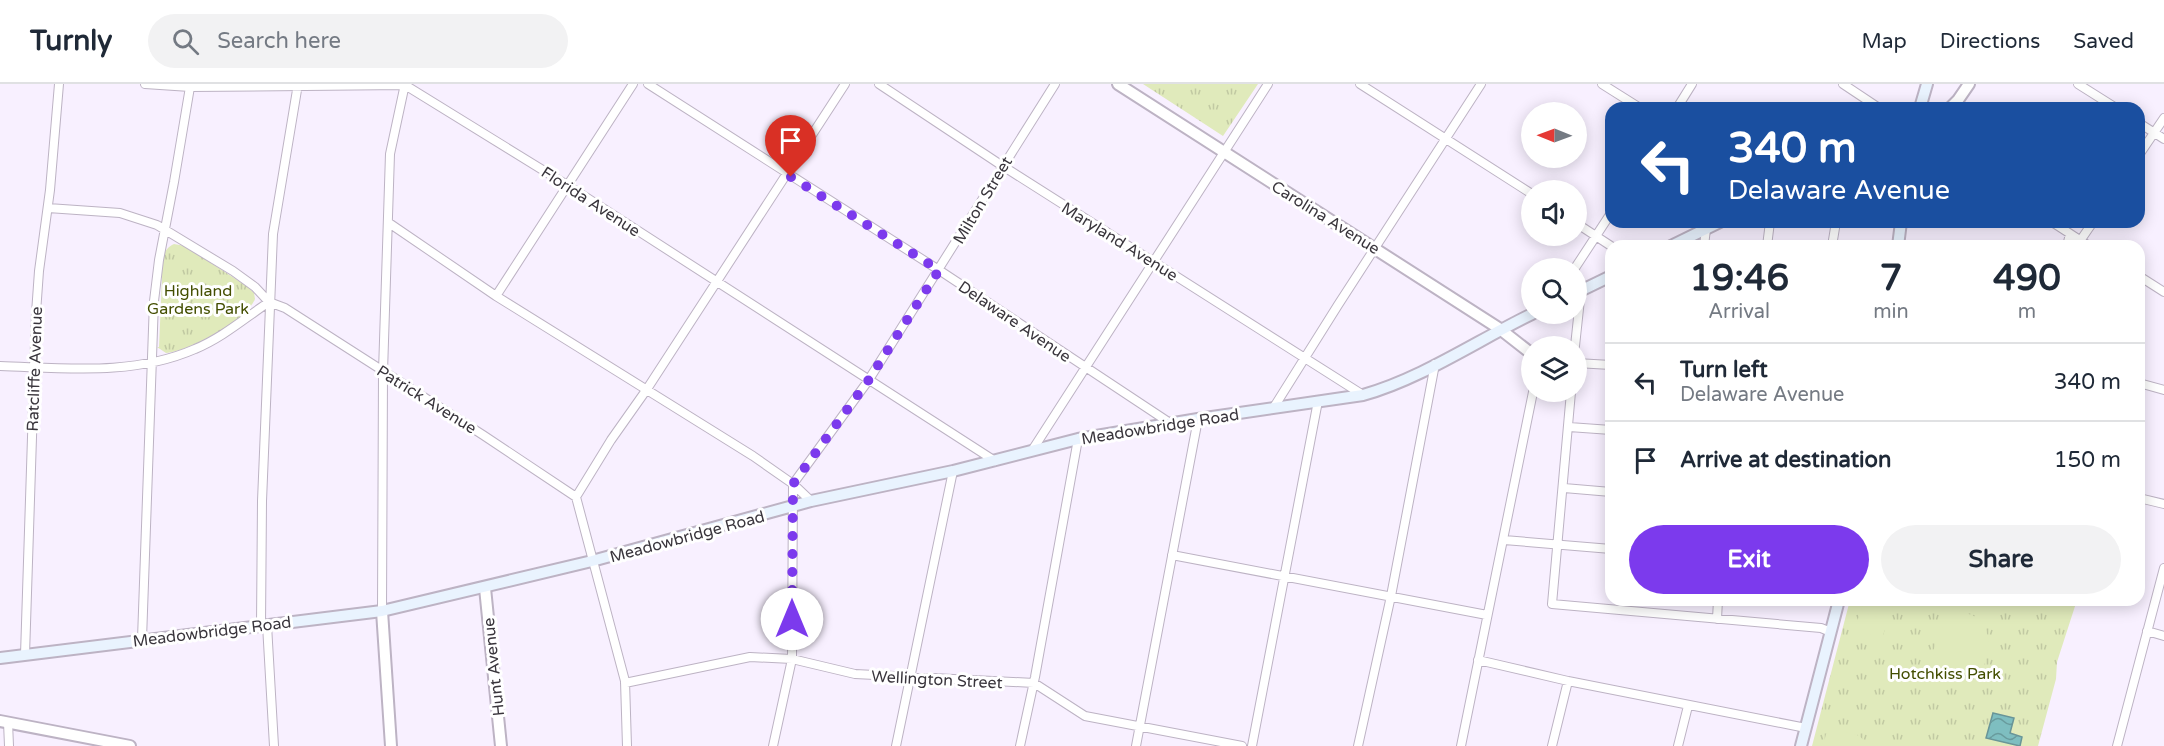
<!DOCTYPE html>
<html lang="en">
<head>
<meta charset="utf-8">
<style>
  body { margin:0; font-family:"Varela Round",sans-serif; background:#f2f2f3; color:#1f2937; height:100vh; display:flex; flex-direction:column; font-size:22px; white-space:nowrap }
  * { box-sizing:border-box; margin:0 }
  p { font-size:20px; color:#747a83 }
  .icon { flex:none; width:33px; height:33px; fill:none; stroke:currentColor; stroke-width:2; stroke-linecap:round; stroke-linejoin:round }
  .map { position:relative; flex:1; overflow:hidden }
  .side { position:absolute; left:1605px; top:156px; width:540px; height:366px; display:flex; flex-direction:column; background:#fff; border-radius:18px; box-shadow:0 3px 15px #0003 }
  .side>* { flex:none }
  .guide { position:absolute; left:1605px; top:18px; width:540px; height:126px; border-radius:18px; box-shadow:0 3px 15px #0003; background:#1a4fa0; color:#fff; overflow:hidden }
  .needle { width:39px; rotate:271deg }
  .controls { position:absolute; left:1521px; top:18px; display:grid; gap:12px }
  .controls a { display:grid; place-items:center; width:66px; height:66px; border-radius:50%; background:#fff; box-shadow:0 3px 15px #0003; font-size:30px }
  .pin { position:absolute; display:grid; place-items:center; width:51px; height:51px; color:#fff; margin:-62px -26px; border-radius:50% 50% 50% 0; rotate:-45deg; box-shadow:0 0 6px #0007 }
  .pin .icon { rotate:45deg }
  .me { position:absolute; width:66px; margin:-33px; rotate:0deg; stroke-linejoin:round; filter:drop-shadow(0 0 4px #0008) }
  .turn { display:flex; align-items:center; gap:21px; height:126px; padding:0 24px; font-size:27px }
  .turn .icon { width:78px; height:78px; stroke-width:2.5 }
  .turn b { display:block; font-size:42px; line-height:51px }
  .eta { display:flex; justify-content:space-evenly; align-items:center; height:102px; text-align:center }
  .eta b { font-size:36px; font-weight:700; line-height:42px }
  .action { display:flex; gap:12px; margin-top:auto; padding:12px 24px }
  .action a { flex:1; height:69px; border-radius:36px; background:#7c3aed; color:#fff; font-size:24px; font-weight:700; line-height:69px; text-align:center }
  .action a+a { background:#f2f2f3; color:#1f2937 }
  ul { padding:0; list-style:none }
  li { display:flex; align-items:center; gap:18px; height:78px; padding:0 24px; border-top:2px solid #e0e1e3 }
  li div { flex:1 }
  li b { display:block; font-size:22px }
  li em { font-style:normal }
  header { display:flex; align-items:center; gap:36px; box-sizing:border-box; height:84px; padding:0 30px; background:#fff; border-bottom:2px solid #e0e1e3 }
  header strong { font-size:28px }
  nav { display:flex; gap:33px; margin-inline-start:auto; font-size:21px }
  .search { width:420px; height:54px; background:#f2f2f3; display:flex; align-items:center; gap:15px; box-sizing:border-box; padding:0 21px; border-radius:33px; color:#747a83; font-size:22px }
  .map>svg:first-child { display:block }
</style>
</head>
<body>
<header>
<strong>Turnly</strong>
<div class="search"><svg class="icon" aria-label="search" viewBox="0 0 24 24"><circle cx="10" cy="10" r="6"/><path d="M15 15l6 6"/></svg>Search here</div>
<nav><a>Map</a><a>Directions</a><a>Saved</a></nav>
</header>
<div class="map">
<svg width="2164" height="662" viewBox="0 0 2164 662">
  <defs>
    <pattern id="grass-tufts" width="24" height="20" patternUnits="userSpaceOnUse" patternTransform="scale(1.5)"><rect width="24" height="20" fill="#e0eabb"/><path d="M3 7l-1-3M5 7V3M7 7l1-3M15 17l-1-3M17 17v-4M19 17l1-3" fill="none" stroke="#c1c9a2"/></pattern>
    <pattern id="water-waves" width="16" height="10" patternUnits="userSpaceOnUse" patternTransform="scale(1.5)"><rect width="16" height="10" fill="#7ebec0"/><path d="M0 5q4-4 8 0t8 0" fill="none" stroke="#689b9d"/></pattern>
  </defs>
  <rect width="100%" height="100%" fill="#f8f0ff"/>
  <!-- grass -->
  <path fill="url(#grass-tufts)" d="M1143,0H1258L1223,52Z
    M174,160L185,162L248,203L254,209L255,215C246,237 189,267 166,269L157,263H159L162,194H158C161,180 161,166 174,160Z
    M1850,516H2077L2057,578L2056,595L2038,662H1812Z"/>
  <!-- garden -->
  <path fill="#e0eabb" d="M1864,516H1895L1888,536L1861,527Z
    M1958,527C1964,529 1972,530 1977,534C1995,548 1988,575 1980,592C1963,587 1941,585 1933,567L1946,535Z
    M1860,528L1888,537L1882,554L1855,545Z
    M1830,649C1844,649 1862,646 1866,662H1823L1826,650Z"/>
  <!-- water -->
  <path fill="url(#water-waves)" stroke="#699598" stroke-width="1.5" d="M1993,629L2014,634L2010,649L2022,653L2020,662L1986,654Z"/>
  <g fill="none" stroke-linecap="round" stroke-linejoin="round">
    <defs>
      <path id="minor" d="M145,0L190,3L405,1L567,101L995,377
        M648,0L942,188L1170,339
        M879,0L998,79L1363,311
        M1360,0L1532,110
        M1602,0L1640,24
        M1843,0L1879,24
        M2078,0L2116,24
        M1677,24L1692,0
        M2139,39L2164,55
        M2139,71L2164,34
        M48,124L120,129L157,141L233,187L255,203L269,218L285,224L483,351L576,413L625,597L627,662
        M2052,138L2089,162
        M389,139L496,212L753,372L793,400L811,417
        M1576,139L1611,162
        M2080,157L2093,138
        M1704,162L1706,145
        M1767,162L1770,138
        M1832,162L1836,138
        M2067,162L2070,150
        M1575,184L1611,129
        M2139,192L2164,208
        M496,212L633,0
        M1575,262L1581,206
        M1576,279L1611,281
        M0,282C66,284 133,292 195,265C222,254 245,234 269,218
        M2139,299L2164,306
        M1571,308L1552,520L1821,544L1831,548
        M1274,323L1338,221L1481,0
        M1569,343L1611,346
        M1033,365L1268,0
        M1564,404L1611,408
        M576,413L611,356L647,305L845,0
        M2139,414L2164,420
        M1504,456L1611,465
        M1172,471L1487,531
        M382,527L383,288L390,70L405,0
        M1717,535L1718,516
        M261,541L262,417L273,150L298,0
        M267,541L274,662
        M2147,547L2164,552
        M142,555L154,217L159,176L174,98L190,3
        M25,571L36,229L39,187L50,106L59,0
        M1478,576L1568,597L1806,644
        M625,599L750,573L792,575L855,590L1034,599L1085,632L1242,662
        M8,638L9,662
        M773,662L792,575L793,400L868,297L1055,0
        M896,662L953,387
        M1020,662L1035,593L1078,355
        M1136,662L1198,335
        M1252,662L1318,317
        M1358,662L1391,512L1435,280
        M1461,662L1533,308
        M1552,662L1568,597
        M1678,662L1688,622
        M2117,662L2164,484"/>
      <path id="tertiary" d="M1118,0L1500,245L1532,270
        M1950,24L1958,16L1969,0
        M485,504L501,662
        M382,527L391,662
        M0,637L130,662"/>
      <path id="secondary" d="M1920,24L1927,0
        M1671,162L1720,138
        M1898,162L1901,138
        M1576,209L1611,192
        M0,574L382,527L592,477L811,417L953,387L1078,355L1198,335L1363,311C1421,295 1478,256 1532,230
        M1801,662L1839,516"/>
    </defs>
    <!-- minor casing -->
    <use href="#minor" stroke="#bdb3c4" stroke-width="10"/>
    <!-- tertiary casing -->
    <use href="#tertiary" stroke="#bdb3c4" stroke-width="14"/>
    <!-- secondary casing -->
    <use href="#secondary" stroke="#bdb3c4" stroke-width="14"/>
    <!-- minor -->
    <use href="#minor" stroke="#fff" stroke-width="8"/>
    <!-- tertiary -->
    <use href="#tertiary" stroke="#fff" stroke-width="10"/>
    <!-- secondary -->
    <use href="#secondary" stroke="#e9f3fe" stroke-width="10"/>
  </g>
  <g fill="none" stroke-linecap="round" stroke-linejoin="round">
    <!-- route -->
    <path stroke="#7c3aed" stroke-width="10" stroke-dasharray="0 18" d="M791,93L939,186L868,297L793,400L792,535"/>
  </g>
  <g text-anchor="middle" stroke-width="6" stroke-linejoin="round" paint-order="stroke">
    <!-- street labels -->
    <g font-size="16" fill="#39353c" stroke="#fff">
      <text transform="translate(982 116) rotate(-59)" y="6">Milton Street</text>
      <text transform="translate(591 117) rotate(33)" y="6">Florida Avenue</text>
      <text transform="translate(1326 133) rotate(32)" y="6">Carolina Avenue</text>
      <text transform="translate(1120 157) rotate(32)" y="6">Maryland Avenue</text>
      <text transform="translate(1015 237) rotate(34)" y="6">Delaware Avenue</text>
      <text transform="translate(34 285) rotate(-88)" y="6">Ratcliffe Avenue</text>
      <text transform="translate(427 315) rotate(32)" y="6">Patrick Avenue</text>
      <text transform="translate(1160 342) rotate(-9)" y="6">Meadowbridge Road</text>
      <text transform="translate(687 452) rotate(-15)" y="6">Meadowbridge Road</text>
      <text transform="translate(212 547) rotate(-7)" y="6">Meadowbridge Road</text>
      <text transform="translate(493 583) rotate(-96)" y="6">Hunt Avenue</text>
      <text transform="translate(937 595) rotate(3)" y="6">Wellington Street</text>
    </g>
    <!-- park labels -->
    <g font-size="16" fill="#434e00" stroke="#fff">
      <text x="198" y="212">Highland<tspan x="198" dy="18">Gardens Park</tspan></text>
      <text x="1945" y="595">Hotchkiss Park</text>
    </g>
  </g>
</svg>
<div class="controls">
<a><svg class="needle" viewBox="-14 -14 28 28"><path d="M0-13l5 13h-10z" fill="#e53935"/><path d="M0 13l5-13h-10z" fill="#747a83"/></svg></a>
<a><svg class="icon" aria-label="sound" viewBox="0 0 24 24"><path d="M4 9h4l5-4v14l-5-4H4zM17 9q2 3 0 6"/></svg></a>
<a><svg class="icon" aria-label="search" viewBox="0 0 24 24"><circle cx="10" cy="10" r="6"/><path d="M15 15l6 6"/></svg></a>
<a><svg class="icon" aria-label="layers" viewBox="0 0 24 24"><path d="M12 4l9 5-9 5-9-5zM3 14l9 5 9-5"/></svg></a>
</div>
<div class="pin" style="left:791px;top:93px;background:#d93025"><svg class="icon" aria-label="arrive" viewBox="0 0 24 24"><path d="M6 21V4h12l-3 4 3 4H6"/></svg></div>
<svg class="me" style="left:792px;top:535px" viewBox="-20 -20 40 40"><circle r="19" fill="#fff"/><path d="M0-13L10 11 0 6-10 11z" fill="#7c3aed"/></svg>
<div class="guide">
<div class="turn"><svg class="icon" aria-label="left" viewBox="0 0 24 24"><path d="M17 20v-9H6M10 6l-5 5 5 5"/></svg><div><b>340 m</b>Delaware Avenue</div></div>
</div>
<section class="side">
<div class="eta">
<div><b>19:46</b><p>Arrival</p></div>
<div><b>7</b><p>min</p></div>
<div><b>490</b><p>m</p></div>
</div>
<ul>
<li><svg class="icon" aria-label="left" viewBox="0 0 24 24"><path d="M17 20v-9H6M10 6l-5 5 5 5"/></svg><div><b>Turn left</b><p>Delaware Avenue</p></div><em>340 m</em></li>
<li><svg class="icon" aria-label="arrive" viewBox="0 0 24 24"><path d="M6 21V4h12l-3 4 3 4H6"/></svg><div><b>Arrive at destination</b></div><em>150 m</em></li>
</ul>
<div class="action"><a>Exit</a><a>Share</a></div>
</section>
</div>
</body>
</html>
